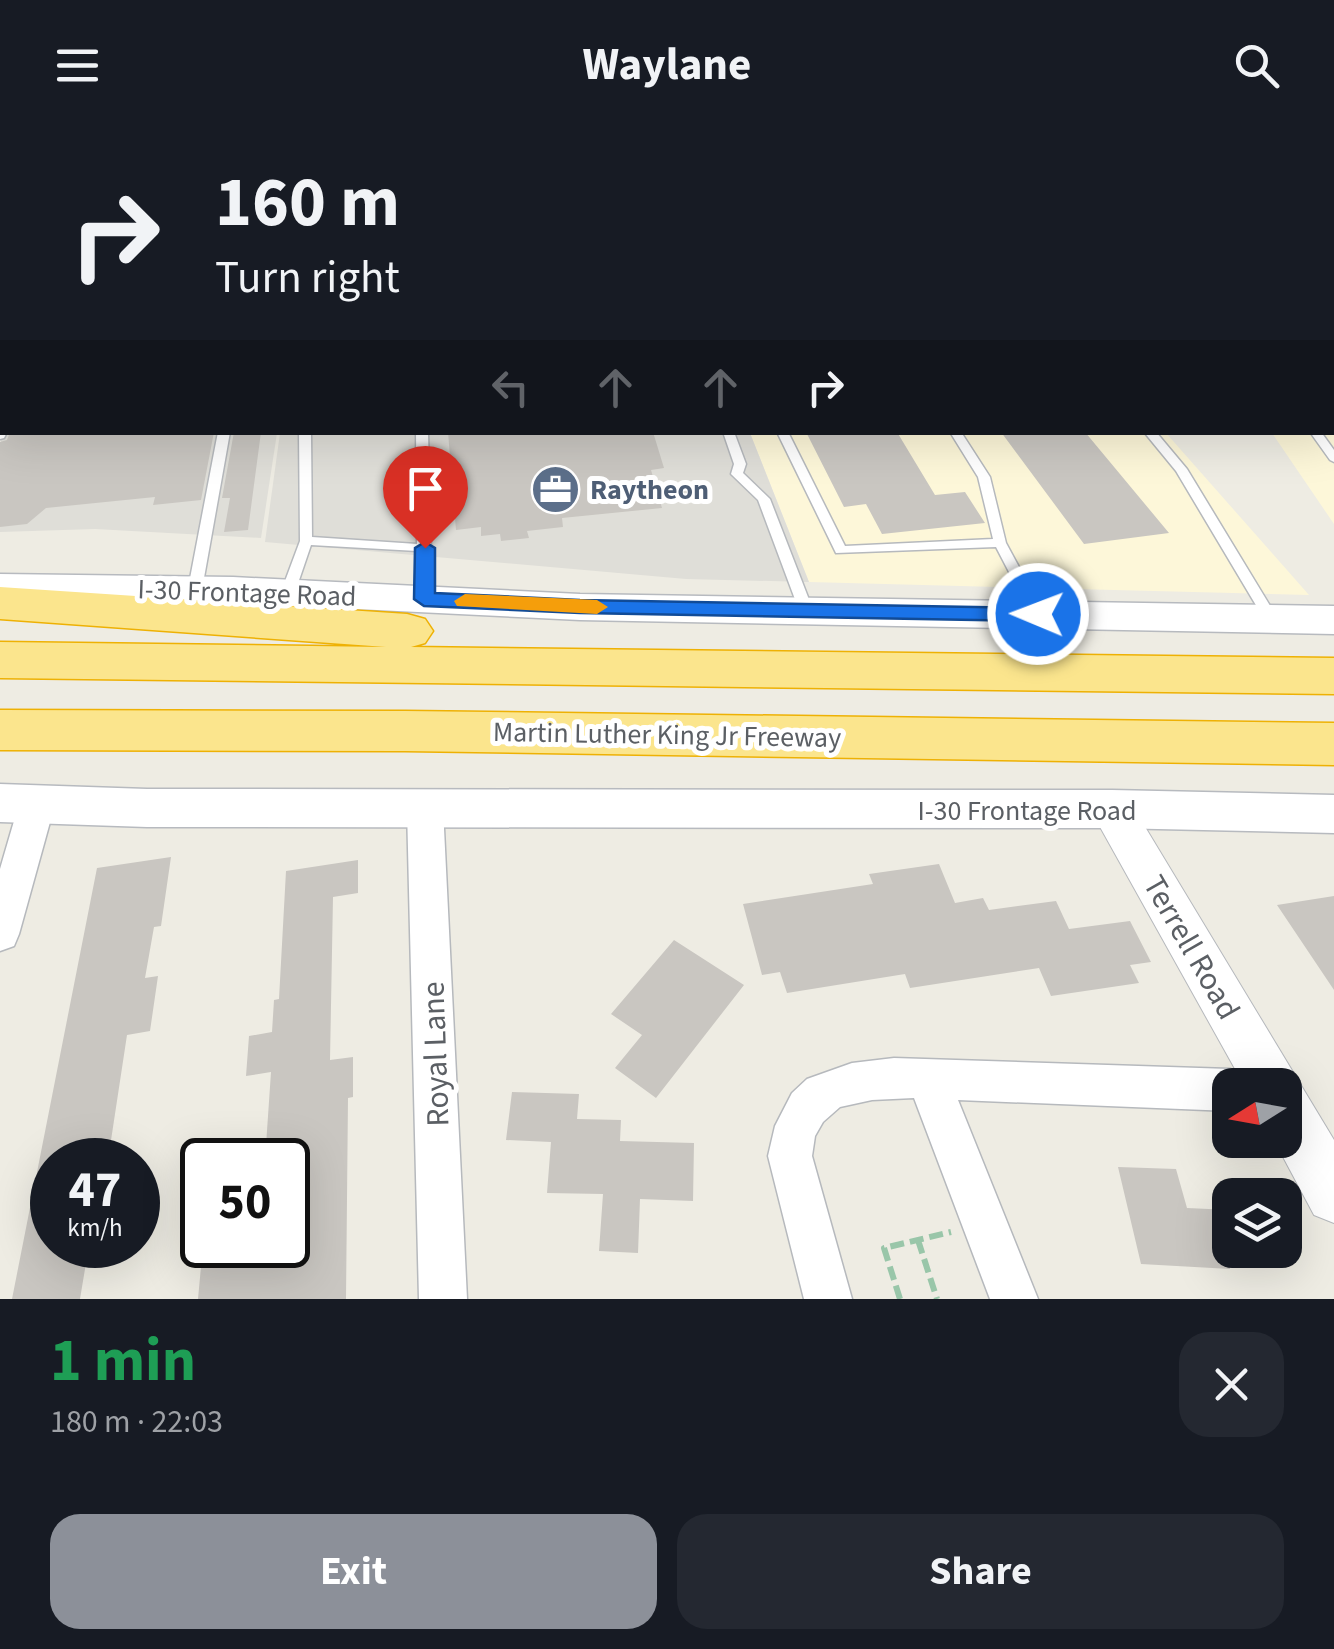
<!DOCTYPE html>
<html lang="en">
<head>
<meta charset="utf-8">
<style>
  body { margin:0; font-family:"Source Sans 3",sans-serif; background:#242831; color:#f1f3f6; height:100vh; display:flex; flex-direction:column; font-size:38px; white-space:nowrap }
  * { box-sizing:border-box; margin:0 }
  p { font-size:32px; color:#9ea1a6 }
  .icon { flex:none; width:55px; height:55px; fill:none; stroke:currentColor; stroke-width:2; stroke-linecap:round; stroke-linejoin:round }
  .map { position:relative; height:1169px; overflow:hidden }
  .sheet { display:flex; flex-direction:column; background:#171b24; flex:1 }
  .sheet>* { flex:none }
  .top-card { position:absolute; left:0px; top:0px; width:1335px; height:305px; box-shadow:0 10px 40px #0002; background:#171b24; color:#f1f3f6; overflow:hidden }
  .needle { width:65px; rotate:259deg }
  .controls { position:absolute; left:1212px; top:938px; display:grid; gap:20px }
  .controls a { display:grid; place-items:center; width:90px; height:90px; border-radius:20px; background:#171b24; box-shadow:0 10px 40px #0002; font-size:50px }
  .speed { position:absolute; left:30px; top:1008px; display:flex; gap:20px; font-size:50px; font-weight:700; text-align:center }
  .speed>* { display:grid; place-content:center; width:130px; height:130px; border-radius:50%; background:#171b24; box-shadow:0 10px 40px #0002; line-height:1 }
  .speed small { font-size:25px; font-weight:400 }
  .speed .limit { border:5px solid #111; border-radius:15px; background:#fff; color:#111 }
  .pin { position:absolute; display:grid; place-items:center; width:85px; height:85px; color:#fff; margin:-102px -42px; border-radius:50% 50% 50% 0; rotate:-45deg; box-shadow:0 0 10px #0007 }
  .pin .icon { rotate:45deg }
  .me { position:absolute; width:110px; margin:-55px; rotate:271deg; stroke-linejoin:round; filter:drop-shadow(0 0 8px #0008) }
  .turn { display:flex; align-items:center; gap:35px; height:210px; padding:0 50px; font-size:45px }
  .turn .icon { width:130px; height:130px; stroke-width:2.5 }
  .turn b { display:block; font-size:70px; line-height:85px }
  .lanes { display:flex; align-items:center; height:95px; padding:0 50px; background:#0003; justify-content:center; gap:50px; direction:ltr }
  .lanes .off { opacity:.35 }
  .round { display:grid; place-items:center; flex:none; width:105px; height:105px; border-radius:30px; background:#242831 }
  .overview { display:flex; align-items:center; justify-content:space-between; height:170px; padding:0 50px }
  h1 { font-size:60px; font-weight:700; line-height:75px; color:#1e9e55 }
  .cta { display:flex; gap:20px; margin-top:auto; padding:20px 50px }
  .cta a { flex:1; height:115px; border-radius:30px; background:#8c9099; color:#fff; font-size:40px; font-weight:700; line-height:115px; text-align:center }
  .cta a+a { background:#242831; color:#f1f3f6 }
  header { display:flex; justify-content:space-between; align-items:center; height:130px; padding:0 50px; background:#171b24; font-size:45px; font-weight:700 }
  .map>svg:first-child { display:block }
</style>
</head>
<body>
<header><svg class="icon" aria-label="menu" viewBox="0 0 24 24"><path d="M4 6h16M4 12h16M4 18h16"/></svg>Waylane<svg class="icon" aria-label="search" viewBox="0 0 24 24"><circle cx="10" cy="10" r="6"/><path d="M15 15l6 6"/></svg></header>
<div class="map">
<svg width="1334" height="1169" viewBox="0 0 1334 1169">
  <rect width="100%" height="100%" fill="#eeece3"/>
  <!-- commercial -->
  <path fill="#fdf7d9" d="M1333,216H1334V394L1272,303L1332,302Z
    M750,303H1166L1309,465L809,452Z"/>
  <!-- industrial -->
  <path fill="#dfded8" d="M2,217V302L277,303L261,408L95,399L0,402Z
    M280,303H750L809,452L686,449L265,412Z"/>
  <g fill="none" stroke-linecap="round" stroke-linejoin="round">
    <!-- stream -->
    <path stroke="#a4d1fe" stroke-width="5" d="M329,0L333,2"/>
  </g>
  <!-- building -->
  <path fill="#c9c6c1" d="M10,302H214L201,370L153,375L155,367L46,378L27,394L0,397V312L7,310Z
    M234,302H261L248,400L224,402L230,368H222Z
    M448,302H653L664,338L651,340L662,378L562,388L563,397L527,401L529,408L501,411L500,404L481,406V397L456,400Z
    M806,302H897L935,365L965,362L985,393L882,404L866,374L844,377Z
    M1001,302H1085L1169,403L1084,414Z
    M171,727L161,796L154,797L145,848L158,846L150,901L127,905L108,1030H52V1115H89L80,1169H12L97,738Z
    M358,730V763L333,767L330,930L353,927V967L348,968L346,1169H198L203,1115H288V1030H265L271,942L246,946L249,906L272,902L274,870L279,869L286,741Z
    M939,734L955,773L983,768L989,780L1056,771L1069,799L1130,791L1151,832L1130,835L1139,853L1051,866L1039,838L910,858L905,844L787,863L780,842L762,845L743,774L873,754L869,744Z
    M1334,766V860L1277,775Z
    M674,810L744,855L656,968L615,938L642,905L611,884Z
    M512,962L579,964L577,989L621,990L620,1011L694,1013L693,1071L640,1069L638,1123L599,1121L603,1064L547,1063L551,1012L506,1010Z
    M1118,1037L1176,1039L1187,1078L1230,1080V1139L1141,1134Z"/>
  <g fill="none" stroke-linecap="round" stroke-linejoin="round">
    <defs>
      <path id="service" d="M1332,223H1334V229H1332Z
        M1332,237H1334V245H1332Z
        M0,298H2V302H7L4,308L0,309Z
        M218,302H230L202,459L195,463L188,459Z
        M299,302H311L312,407L417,414L416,302H428L431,418L429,472H419L417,469V421L311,415L295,462L293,465H283L281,462L300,411Z
        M723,302H734L746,334L743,343L770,369L813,480L811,483L806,484L799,480L758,370L731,344L734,334Z
        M777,302H788L845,416L993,409L978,347L950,302H961L990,347L1006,413L1045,485L1043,488H1033L996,417L836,423Z
        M1144,302H1156L1187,339L1278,489L1276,492H1266L1176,341Z
        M1310,302H1321L1334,320V332L1330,330Z"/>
      <path id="minor" d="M613,0H629L630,2H614Z
        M813,0H833L834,2H815Z
        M37,660L49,664L55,674L19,804L14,816L0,821V739L19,674L25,664Z
        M425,664L437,668L443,678L467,1169H419L407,678L413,668Z
        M894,928L1230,939L1245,945L1249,955H1230V981L958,970L1038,1169H990L914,968L872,970L840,977L823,992L815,1006L812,1026L852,1169H804L768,1026L775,996L792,963L807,949L852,933Z"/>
      <path id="tertiary" d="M0,62H2V76H0Z
        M1112,662L1127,667L1334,1010V1093L1314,1085L1274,1010H1285V955H1244L1090,679L1097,667Z"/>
      <path id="secondary" d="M0,444L233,447L580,464L1334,476V504L580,490L233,473L0,470Z
        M0,654L147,659L1112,660L1334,665V703L1112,698L147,697L0,692Z"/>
      <path id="motorway" d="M0,457L407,484L425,489L433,501L425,513L411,517L1334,528V564L0,548V512L386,517L0,489Z
        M0,580L405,581L1334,593V635L405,621L0,620Z"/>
    </defs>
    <!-- service casing -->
    <use href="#service" stroke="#b6b9bd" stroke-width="3"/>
    <!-- minor casing -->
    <use href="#minor" stroke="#b6b9bd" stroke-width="3"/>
    <!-- tertiary casing -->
    <use href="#tertiary" stroke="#b6b9bd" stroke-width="2"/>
    <!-- secondary casing -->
    <use href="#secondary" stroke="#b7babf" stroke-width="3"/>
    <!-- motorway casing -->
    <use href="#motorway" stroke="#eeb104" stroke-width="3"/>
    <!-- path -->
    <path stroke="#99c6a9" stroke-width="6" stroke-dasharray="14 6" stroke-linecap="butt" d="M918,1110L937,1169
      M900,1169L884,1118L951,1102"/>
    <!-- service -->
    <use href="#service" fill="#fff" fill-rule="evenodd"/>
    <!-- minor -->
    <use href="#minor" fill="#fff" fill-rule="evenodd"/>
    <!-- tertiary -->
    <use href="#tertiary" fill="#fff" fill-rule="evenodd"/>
    <!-- secondary -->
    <use href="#secondary" fill="#fff" fill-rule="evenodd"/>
    <!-- motorway -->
    <use href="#motorway" fill="#fbe58d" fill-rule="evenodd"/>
  </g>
  <!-- route -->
  <path fill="#1a73e8" stroke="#114b97" stroke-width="2.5" d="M425,412L435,418V463L580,470L1038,478L1048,484L1038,491L580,483L424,476L414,469L415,418Z"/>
  <!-- slow -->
  <path fill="#f59e0b" d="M465,464L597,470L608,477L597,484L457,476L454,471Z"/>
  <!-- icons -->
  <defs>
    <symbol id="office-disc" viewBox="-11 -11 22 22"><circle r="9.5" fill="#5c6f8a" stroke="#fff"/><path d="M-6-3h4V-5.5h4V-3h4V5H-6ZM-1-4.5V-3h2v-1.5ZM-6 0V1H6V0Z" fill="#fff"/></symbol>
  </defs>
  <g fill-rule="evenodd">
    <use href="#office-disc" x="528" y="332" width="55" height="55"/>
  </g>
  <g text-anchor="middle" stroke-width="10" stroke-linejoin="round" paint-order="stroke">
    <!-- service labels -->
    <g font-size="28" font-weight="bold" fill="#4e5e75" stroke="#fff" text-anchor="start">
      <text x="590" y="369">Raytheon</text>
    </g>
    <!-- street labels -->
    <g font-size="28" fill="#5b5f64" stroke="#fff">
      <text transform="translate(247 462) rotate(2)" y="10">I-30 Frontage Road</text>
      <text transform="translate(667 604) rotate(1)" y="10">Martin Luther King Jr Freeway</text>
      <text x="1027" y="690">I-30 Frontage Road</text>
    </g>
    <!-- near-street labels -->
    <g font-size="32" fill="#5b5f64" stroke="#fff">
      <text transform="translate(1192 817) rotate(60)" y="11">Terrell Road</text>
      <text transform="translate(435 924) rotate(-92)" y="11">Royal Lane</text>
    </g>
  </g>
</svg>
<div class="controls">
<a><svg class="needle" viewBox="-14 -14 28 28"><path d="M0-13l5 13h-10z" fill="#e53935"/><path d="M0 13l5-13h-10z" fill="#9ea1a6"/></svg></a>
<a><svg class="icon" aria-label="layers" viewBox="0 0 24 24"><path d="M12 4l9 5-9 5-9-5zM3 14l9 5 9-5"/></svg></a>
</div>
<div class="speed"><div>47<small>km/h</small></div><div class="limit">50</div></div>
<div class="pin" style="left:425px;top:418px;background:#d93025"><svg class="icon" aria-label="arrive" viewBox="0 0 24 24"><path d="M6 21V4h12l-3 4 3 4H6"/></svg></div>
<svg class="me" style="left:1038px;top:484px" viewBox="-20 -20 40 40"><circle r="17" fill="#1a73e8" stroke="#fff" stroke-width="3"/><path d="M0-11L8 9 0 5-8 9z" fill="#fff"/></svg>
<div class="top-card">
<div class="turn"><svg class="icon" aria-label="right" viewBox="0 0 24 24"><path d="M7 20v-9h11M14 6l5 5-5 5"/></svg><div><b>160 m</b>Turn right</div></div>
<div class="lanes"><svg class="icon off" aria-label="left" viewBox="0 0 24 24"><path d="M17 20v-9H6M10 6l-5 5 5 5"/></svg><svg class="icon off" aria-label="ahead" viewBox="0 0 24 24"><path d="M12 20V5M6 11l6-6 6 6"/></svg><svg class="icon off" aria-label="ahead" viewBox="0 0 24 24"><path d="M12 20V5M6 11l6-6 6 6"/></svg><svg class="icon" aria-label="right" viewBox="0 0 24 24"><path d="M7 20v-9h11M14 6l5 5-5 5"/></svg></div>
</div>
</div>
<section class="sheet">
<div class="overview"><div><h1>1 min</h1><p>180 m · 22:03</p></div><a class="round"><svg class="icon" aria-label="close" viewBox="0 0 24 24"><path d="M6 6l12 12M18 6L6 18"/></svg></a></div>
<div class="cta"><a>Exit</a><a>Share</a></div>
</section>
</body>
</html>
